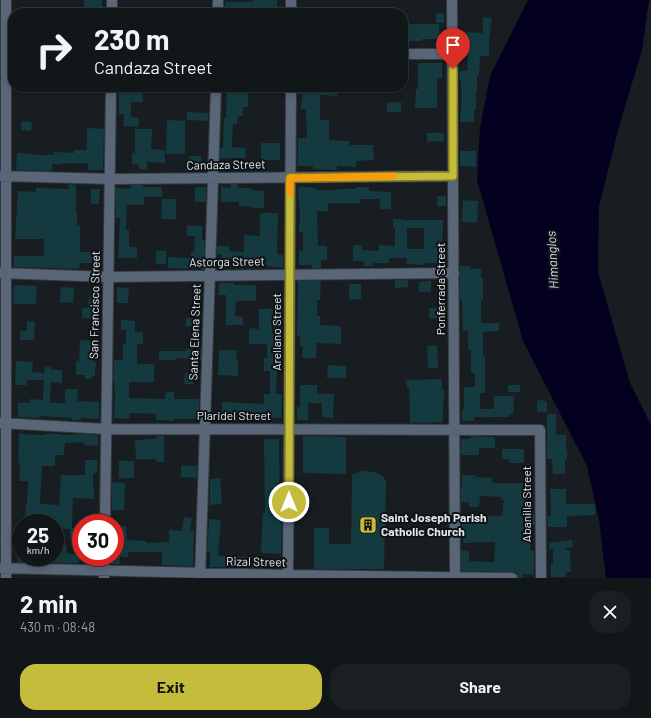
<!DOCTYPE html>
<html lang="en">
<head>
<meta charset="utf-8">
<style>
  body { margin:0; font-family:Barlow,sans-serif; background:#1a1f21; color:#f1f3f6; height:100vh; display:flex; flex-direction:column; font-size:15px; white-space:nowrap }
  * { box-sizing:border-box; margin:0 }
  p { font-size:13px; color:#9c9fa2 }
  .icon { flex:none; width:22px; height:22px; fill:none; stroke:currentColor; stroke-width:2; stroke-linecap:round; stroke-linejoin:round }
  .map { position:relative; height:578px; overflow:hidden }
  .drawer { display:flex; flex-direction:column; background:#111618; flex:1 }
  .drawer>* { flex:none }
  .banner { position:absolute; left:8px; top:8px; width:400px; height:84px; border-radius:16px; box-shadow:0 2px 6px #0003,0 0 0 1px #303537; background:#111618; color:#f1f3f6; overflow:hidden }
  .speed { position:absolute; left:12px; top:514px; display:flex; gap:8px; font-size:20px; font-weight:700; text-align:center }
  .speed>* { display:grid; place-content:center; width:52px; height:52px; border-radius:50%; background:#111618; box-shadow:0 2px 6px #0003,0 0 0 1px #303537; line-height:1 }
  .speed small { font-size:10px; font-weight:400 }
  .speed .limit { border:6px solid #d22; background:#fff; color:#111 }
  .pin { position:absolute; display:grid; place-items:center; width:34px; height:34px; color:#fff; margin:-41px -17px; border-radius:50% 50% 50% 0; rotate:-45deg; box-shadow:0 0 4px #0007 }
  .pin .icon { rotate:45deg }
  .me { position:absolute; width:44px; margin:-22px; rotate:0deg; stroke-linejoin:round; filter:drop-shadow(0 0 3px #0008) }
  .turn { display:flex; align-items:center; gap:14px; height:84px; padding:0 20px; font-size:18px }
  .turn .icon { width:52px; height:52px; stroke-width:2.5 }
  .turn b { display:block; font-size:28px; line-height:34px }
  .round { display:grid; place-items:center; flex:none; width:42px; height:42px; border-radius:16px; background:#1a1f21 }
  .summary { display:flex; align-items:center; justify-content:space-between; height:68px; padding:0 20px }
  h1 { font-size:24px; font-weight:700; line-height:30px }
  .button { display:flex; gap:8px; margin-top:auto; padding:8px 20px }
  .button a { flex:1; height:46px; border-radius:16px; background:#c6bc3c; color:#111; font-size:16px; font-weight:700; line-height:46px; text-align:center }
  .button a+a { background:#1a1f21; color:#f1f3f6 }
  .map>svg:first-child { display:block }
</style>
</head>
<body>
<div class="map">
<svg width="651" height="578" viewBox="0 0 651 578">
  <rect width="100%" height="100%" fill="#171d20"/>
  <!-- water -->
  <path fill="#04001f" d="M528,0H649L642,50L620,123L599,207L598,272L630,383L651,425V578H606L599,520L587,466L523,341L477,180L480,128L490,76Z"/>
  <!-- building -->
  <path fill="#143a3f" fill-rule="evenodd" d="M84,0H102V13H84Z
    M253,0H277V12L248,10V13H225V2H253Z
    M436,13L444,14V23H436Z
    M483,18H492L489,41V56H480L479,75H477V92H476V110H474V122H460L462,91H461V81H459L460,71H467L468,56H464V44H459V32L483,33Z
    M403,24H439L440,39H422V41H403Z
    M418,63H442V78H437V108H415L416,89H418Z
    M227,87H248V107H243V116H238L237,124H233L232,147L246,148L245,158H220V148H223L224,118H226Z
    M300,87H337V96L320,95V120H329V140L349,141V145H373L374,160L356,161V167L337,166V170L313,169V166H298V138H307L306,109H301L302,94H299Z
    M119,88L143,89V102H131V117L139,118L138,127L123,126L124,114H119Z
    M401,102V112H387V103Z
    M187,112L209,113L208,121L187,120Z
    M167,120L185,121V154H166Z
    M21,122H32L31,131L21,130Z
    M87,128L104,129L103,170H88V163H62V164H52V171L16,170L17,153L33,154V155H54V152L74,153V150H87Z
    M135,129H152L151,149L165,150V163L147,162V170L139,169V165L132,164V153H135Z
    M427,133H444V141L427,142Z
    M261,143H280V160H261Z
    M460,151H476V167L460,166Z
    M189,156H201V168H189Z
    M69,184L76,185V211H77V225H80V252H92V263H80L79,269L14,267V256H44V239H15L18,191L36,192V188L69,189Z
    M231,184H238V188H251V190L264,191V208H252V207L239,206V202H221V187L231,188Z
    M131,185H143V187H162V197H144V205H127L126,230H129V247H137V258H118L120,218H116V188L131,189Z
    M298,186L317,188V190H337V189H356V187H369V191L391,192V209H380V199H360V203H328V211H317L318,246H327V260H321V268H312V265H299V251H303V232H299V224H300V209H299Z
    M195,187H206V202H195Z
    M91,189H100L99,204H91Z
    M437,196H446V206H437Z
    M162,199H176V219H161Z
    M463,200L478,201L477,222H462Z
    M260,213H278L277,254H283V268L271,267V266H222V255L217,254V246H229V251L244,252V235L260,236Z
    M393,219H402V220H443L442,263H425V265L407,264V258H389V263H373V266H364V261H353V245H362V250L379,251V245L395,246V227H393ZM407,228H424V249H407Z
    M187,226H202V240H205L204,269L168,268V257L191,258V252H194L195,236H187Z
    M156,251H166V264H156Z
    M460,266H470V269H481V278H483V300H481V323H499V331H487V332H483V356H485V393H480V409H494V396H514L513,414H509V417H474V421H462V409H464V387H475V373H471V350H468V331H463L462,300H460Z
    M395,280H408V287L395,288Z
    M298,281H321L320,300H317V316H320V325L341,326V344L317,343L316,358H302L303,346H300V336H297Z
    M431,281V292H419V282Z
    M219,283H234V285H256V301H236L235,316L243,317V325H226V295H218Z
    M349,284H361V299L349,300Z
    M14,285L37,286L36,304H13Z
    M61,287L74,288L73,303L60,302Z
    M117,287L129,288L128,303H117Z
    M89,297H101L100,305H98V319L82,318V308H88Z
    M429,308H445V319L429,318Z
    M259,309H273L272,333H280L279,354L278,371H277L276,394H282L281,418L256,417V419H247V416H222V402L264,404V394H270V371H264V358H267V344H249V328L259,329Z
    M186,318L198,319V326H186Z
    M121,320L135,321V332H143V344H137V364H154V382H129V398L165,399L166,392H174V399H199V419H174V421L156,420V414L130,413L129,419L114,418L115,395L114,381H113L114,360H123V344H126V330H121Z
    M27,321L35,322L34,340H20V331H27Z
    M80,340L94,341V362H96L95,376H92L91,379H85V375H76V361H79Z
    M427,346H437L438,368H428Z
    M196,348H201V360H196V359L176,358V360H159V351H186V349L196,350Z
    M219,350H237L236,360H238V376L218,375Z
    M16,361L33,362L32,372L44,373L45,367H51V370H62V383L51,382L50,403H65V389H78L77,401L99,402V419L81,418V420H72V418L39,416V418L18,417V403H30V399L43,400L44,380H27V385H15Z
    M328,365L346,366V378H327Z
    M185,373H193V384H184Z
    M442,379V390H444V402H443V422L410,423L409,388H407L406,380Z
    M300,385H317V394H334L333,418L322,417V403H308V420H297V407H300Z
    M508,385H520V392H508Z
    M537,400L547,401V412H537Z
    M547,414H556V435H566V450H567V459H565V474H553L552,459H547Z
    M19,434L45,435V434H61V435L87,434L98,435V446L84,445V442L65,443L64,455H55V466H42L40,504L59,505L61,475H85V460H98L97,473H93V489H94V499L73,498L72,528H81V540L70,539V529L55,528V523H53V522L25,519L26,504H27L28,481H19L20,463H18Z
    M156,436H164V462H156V459H136L135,440H145V439H156Z
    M303,436L346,437V474L303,473Z
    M471,436L495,437V448H479V455H461V439H471Z
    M264,439H279L280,514H282L281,554L261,553L263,513H265Z
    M502,449H524V463H509V459H502Z
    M119,461H134V478H119Z
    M181,465L197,466V478L181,477Z
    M362,471H367L373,472L379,474L383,477L386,481L384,569H314V528H329V544H351L352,475Z
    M462,475H475V477L492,478V483H529L528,513H534V525H529V541H531L530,550L534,551V575L523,574V578H518L516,573L512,572L461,571V550L469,551V561L494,562L495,542H472V543H463L464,530H462V521H474V515L502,516L504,500H502V497L480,496L479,507H469V502H461V488H462Z
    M220,478L222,504L210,505V479Z
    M112,482L125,483L124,510H112Z
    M550,489H566V504H595V515L567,516V527H548L547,516H551Z
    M184,517L192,518L190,531H194L193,566L162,565V552H128V557H120V564H112V559H113V557H115V526H126L127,540L146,541V543L169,542V530L182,531Z
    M209,519L221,520L218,556L264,557V568L210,567V552H207Z
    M572,540L573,547L566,548V550H570L571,572H566V577H551V565H553V549L550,550L549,543Z
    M55,543L67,545L66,553L80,555L79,563L17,562V557H55Z"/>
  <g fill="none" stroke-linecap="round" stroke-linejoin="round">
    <defs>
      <path id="minor" d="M452,0L455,578
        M112,13V0
        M218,13V0
        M291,13V0
        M403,54H453
        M1,176L111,179L453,176
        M0,273L108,277L454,273
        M0,423L106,429L540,430L541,578
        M105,523L111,87
        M0,568L289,575L512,578
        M6,578V0
        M104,578V557
        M200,578L216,87
        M288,578L291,87"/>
    </defs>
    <!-- minor casing -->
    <use href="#minor" stroke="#343a3c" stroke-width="12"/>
    <!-- minor -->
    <use href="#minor" stroke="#596678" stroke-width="10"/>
  </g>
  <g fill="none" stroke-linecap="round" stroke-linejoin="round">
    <defs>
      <path id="route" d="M289,502L290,178L453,176V69"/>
    </defs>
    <!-- route casing -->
    <use href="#route" stroke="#817a27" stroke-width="10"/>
    <!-- route -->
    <use href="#route" stroke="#c6bc3c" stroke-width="7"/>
    <!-- slow -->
    <path stroke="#f59e0b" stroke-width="7" d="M290,193V178L394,176"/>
  </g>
  <!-- icons -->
  <defs>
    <symbol id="building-square" viewBox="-11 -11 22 22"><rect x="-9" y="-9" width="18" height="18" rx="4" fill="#c6bc3c" stroke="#0e1316"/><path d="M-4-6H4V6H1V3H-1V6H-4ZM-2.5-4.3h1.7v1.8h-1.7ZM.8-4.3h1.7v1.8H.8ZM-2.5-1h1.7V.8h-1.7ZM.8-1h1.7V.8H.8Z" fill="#111"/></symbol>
  </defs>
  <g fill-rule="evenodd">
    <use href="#building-square" x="358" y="515" width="20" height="20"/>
  </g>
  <g text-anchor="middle" stroke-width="4" stroke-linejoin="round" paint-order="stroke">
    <!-- street labels -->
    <g font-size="12" fill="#e5e9eb" stroke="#0e1316">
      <text transform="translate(226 165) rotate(-1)" y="4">Candaza Street</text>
      <text transform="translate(227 262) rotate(-1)" y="4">Astorga Street</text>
      <text transform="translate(441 289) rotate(-90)" y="4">Ponferrada Street</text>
      <text transform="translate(95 305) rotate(-89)" y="4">San Francisco Street</text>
      <text transform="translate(195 332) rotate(-88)" y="4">Santa Elena Street</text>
      <text transform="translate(277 332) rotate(-90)" y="4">Arellano Street</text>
      <text x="234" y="420">Plaridel Street</text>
      <text transform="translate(527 504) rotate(-90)" y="4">Abanilla Street</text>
      <text transform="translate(256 562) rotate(1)" y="4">Rizal Street</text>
    </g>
    <!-- poi labels -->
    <g font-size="12" font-weight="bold" fill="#e5e9eb" stroke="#0e1316" text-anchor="start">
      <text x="381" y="522">Saint Joseph Parish<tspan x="381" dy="14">Catholic Church</tspan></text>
    </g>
    <!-- water labels -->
    <g font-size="13" font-style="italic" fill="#d9dcfa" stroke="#0e1316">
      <text transform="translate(552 260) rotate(-93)" y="5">Himanglos</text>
    </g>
  </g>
</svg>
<div class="speed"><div>25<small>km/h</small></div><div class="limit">30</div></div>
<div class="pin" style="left:453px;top:69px;background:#d93025"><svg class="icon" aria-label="arrive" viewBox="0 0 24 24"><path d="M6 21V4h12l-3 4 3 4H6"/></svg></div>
<svg class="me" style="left:289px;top:502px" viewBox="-20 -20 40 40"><circle r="17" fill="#c6bc3c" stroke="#fff" stroke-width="3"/><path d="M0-11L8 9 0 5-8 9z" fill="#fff"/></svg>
<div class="banner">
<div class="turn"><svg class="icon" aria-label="right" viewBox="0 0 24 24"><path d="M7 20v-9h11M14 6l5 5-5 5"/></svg><div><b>230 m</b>Candaza Street</div></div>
</div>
</div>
<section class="drawer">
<div class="summary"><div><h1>2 min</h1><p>430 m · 08:48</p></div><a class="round"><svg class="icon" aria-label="close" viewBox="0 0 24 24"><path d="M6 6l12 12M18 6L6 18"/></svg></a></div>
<div class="button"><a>Exit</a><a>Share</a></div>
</section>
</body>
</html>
